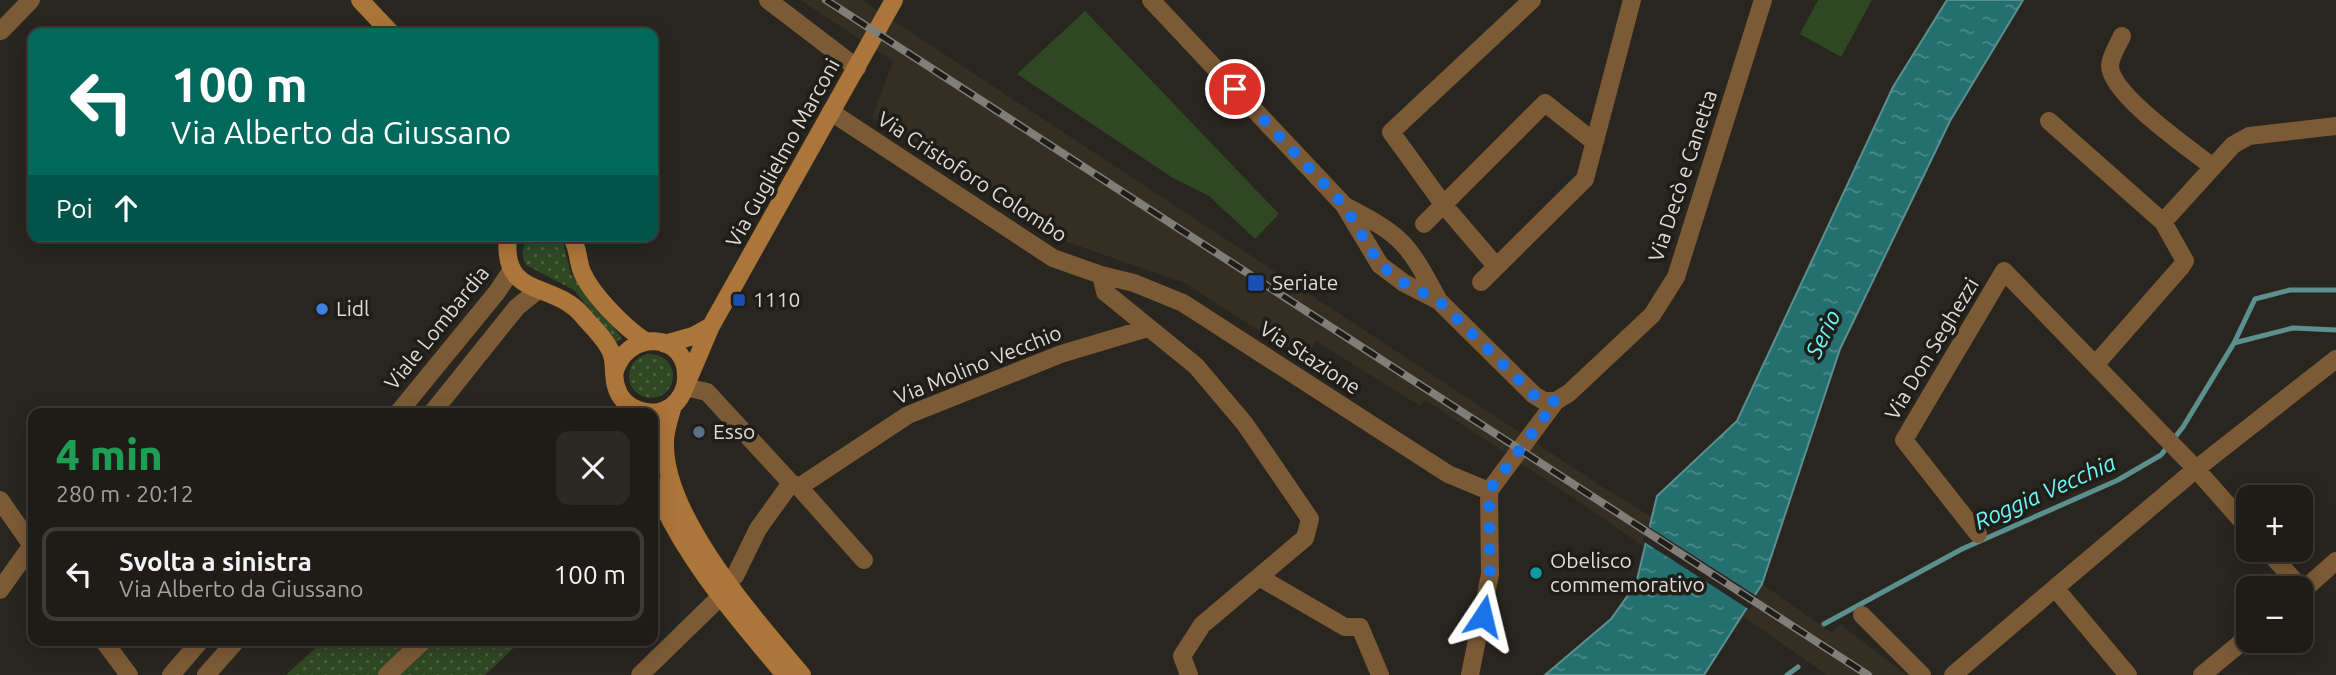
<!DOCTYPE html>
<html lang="it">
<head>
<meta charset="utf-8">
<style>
  body { margin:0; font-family:Ubuntu,sans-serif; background:#2c2925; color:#f1f3f6; height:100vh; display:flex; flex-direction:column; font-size:26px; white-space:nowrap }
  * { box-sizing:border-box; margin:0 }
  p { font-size:23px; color:#a1a1a2 }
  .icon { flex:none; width:38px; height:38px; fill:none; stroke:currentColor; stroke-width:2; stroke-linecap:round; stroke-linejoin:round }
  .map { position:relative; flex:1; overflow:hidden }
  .panel { position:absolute; left:28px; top:408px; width:630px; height:238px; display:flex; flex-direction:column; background:#1f1c18; border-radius:14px; box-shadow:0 4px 18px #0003,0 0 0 2px #3c3a37 }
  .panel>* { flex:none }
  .top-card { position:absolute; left:28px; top:28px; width:630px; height:214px; border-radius:14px; box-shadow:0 4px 18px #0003,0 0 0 2px #3c3a37; background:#00695c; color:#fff; overflow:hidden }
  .controls { position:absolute; left:2236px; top:485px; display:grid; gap:14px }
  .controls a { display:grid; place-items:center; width:77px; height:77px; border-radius:14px; background:#1f1c18; box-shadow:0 4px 18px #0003,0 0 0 2px #3c3a37; font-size:35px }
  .pin { position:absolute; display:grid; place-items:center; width:60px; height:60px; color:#fff; margin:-30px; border:4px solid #fff; border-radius:50%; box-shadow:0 2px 7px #0007 }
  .me { position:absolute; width:77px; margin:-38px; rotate:10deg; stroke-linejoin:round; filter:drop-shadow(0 0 5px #0008) }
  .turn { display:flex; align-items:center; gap:24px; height:147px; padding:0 28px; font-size:32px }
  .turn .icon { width:91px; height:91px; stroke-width:2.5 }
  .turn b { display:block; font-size:49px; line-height:60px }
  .then { display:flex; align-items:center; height:66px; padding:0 28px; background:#0003; gap:14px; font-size:26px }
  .round { display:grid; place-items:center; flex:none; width:74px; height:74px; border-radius:14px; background:#2c2925 }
  .overview { display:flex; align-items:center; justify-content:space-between; height:119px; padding:0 28px }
  h1 { font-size:42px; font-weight:800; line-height:52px; color:#1e9e55 }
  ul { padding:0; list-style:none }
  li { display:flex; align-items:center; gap:21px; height:94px; margin:0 14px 10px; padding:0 14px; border:4px solid #3c3a37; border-radius:14px }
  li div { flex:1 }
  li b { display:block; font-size:26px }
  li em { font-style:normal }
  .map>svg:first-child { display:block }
</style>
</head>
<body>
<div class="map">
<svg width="2336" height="675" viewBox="0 0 2336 675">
  <defs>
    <pattern id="grass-dots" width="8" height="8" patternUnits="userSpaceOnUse" patternTransform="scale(1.75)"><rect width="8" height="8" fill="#304724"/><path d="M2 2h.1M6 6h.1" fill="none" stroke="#4e6143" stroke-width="1.8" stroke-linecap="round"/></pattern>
    <pattern id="water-ripples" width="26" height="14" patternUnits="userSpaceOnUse" patternTransform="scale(1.75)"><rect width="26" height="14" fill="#246f70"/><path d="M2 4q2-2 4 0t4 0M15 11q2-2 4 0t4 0" fill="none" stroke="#4e8a8a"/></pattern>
  </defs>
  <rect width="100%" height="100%" fill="#292620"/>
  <!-- built -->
  <path fill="#332f23" d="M800,0H862L1609,491L1762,584L1832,633L1840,624L1907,675H1827L1590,509L1425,400L1420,406L1316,341L1304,360L1185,283L1053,237L872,118L893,61Z"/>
  <!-- grass -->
  <path fill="url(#grass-dots)" d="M532,236H558L563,242L571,274L622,338L616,342L574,290L526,265C520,254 522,244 532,236Z
    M629 376a22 22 0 1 1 44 0a22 22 0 1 1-44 0Z
    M323,641H521L485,675H286Z"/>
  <!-- park -->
  <path fill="#304724" d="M1818,0H1872L1841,57L1800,34Z
    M1085,11L1279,214L1255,239L1209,196L1173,178L1017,74Z"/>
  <!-- water -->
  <path fill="url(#water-ripples)" stroke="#5c908f" stroke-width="2" d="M1947,0H2023L1950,121L1840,349L1762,584L1704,675H1545L1611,619L1636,584L1657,496L1737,421L1893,87Z"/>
  <!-- pier -->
  <path fill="#292620" d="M1646,525L1758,597L1750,610L1643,541Z"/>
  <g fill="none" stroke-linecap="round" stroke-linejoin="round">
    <!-- stream -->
    <path stroke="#5c908f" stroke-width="5" d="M2234,343L2255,299L2290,290H2336
      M1824,624L1962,549L2118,480L2161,455L2183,427L2234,343L2293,328L2336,330
      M1787,675L1798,667"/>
    <!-- street -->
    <path stroke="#7c5a36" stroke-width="18" d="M768,0L857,68
      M1151,0L1344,205L1380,265L1404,283L1439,301L1534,395L1544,401H1556
      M1,31L31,0
      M2122,36C2118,45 2110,57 2110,66C2111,95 2190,149 2213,167
      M831,112L1053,258L1101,275L1105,292L1196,366L1245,424L1310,519L1305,538L1202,625L1182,656L1189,675
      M2049,121L2163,222
      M1347,207C1405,237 1408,244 1439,301
      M1424,224L1545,103L1593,141
      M1496,266L1443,204L1391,132L1532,0
      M1101,275L1134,283L1183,303L1448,474L1489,491
      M1481,282L1585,179L1632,0
      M2095,365L2181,267L2185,261L2163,222L2233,145L2249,136L2336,126
      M685,387L707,392L791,483L799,487L908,415L1061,354L1148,328
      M398,413L497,292L511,271
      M432,413L517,307L537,291
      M799,487L864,560
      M0,500L33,547
      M1978,534L1904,440L2004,271L2196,469L2249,529
      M2267,550L2301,588
      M735,576L758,529L791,483
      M1259,577L1345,627H1360L1380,675
      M2055,588L2196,469L2336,359
      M0,590L32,545
      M2301,592L2336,561
      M1862,615L1922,675
      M103,640L129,675
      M171,675L201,640
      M206,675L237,640
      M387,675L424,640
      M640,675L720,597
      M1470,675L1490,574L1489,491L1556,401L1569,393L1652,315L1676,277L1763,0
      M1953,675L2055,588L2128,675
      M2202,675L2249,636"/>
    <!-- secondary -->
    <path stroke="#ac7539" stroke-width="18" d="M360,0L391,33
      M508,236C501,300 553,280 583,316C592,327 608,341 612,355C615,365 613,376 616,386C622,410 652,420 672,406C680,400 686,389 686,379C689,332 626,327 614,374
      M571,236C579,248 577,260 582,272C592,295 624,327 645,341
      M665,344L693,336L711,326
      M685,387L711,326L894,0
      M673,405C670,417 665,430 665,442C663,517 756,620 802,675
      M653,482C682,556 735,615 785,675"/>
    <defs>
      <path id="rail" d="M826,0L1868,675"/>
    </defs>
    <!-- rail casing -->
    <use href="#rail" stroke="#817e79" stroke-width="8"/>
    <!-- rail -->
    <use href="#rail" stroke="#1f1d17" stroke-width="5" stroke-dasharray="16" stroke-linecap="butt"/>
  </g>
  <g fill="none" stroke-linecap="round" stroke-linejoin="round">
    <!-- route -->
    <path stroke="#1a73e8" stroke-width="12" stroke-dasharray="0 21.6" d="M1235,89L1344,205L1380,265L1404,283L1439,301L1534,395L1544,401H1556L1489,491L1490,574L1483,616"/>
  </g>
  <!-- markers -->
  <g fill="#1a4fb4" stroke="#1f1d17" stroke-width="2.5">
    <rect x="1247" y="274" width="18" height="18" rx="3.5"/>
    <rect x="732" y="293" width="14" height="14" rx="3.5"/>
  </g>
  <circle fill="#3f7fe0" stroke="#1f1d17" stroke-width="2.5" cx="322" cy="309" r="7"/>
  <circle fill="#5c6f8a" stroke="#1f1d17" stroke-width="2.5" cx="699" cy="432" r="7"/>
  <circle fill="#0f9aa8" stroke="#1f1d17" stroke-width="2.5" cx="1536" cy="573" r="7"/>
  <g text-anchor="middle" stroke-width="7" stroke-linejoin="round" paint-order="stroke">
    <!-- street labels -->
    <g font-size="21" fill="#dedcd8" stroke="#1f1d17">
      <text transform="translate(783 153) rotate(-61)" y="7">Via Guglielmo Marconi</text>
      <text transform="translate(1683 176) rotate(-72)" y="7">Via Decò e Canetta</text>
      <text transform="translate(972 177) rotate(33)" y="7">Via Cristoforo Colombo</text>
      <text transform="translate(437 328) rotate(-51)" y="7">Viale Lombardia</text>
      <text transform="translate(1932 349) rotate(-59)" y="7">Via Don Seghezzi</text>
      <text transform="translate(1310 358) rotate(33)" y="7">Via Stazione</text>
      <text transform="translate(978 365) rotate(-22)" y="7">Via Molino Vecchio</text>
    </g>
    <!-- poi labels -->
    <g font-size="21" fill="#dedcd8" stroke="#1f1d17" text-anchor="start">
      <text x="1272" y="290">Seriate</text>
      <text x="753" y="307">1110</text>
      <text x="336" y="316">Lidl</text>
      <text x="713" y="439">Esso</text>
      <text x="1550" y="568">Obelisco<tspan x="1550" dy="24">commemorativo</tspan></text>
    </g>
    <!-- water labels -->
    <g font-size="23" font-style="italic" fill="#6cf7f9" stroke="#1f1d17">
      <text transform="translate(1823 334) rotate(-64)" y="8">Serio</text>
      <text transform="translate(2045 492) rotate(-24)" y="8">Roggia Vecchia</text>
    </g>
  </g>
</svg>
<div class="controls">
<a>+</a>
<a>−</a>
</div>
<div class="pin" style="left:1235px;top:89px;background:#d93025"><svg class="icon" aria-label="arrive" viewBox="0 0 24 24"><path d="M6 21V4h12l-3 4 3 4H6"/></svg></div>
<svg class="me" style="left:1483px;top:616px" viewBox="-20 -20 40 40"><path d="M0-17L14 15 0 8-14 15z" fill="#1a73e8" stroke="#fff" stroke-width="4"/></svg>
<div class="top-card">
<div class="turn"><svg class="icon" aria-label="left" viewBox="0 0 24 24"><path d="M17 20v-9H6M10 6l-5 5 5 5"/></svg><div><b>100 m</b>Via Alberto da Giussano</div></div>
<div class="then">Poi<svg class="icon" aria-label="ahead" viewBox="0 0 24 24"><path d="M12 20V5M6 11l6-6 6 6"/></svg></div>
</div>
<section class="panel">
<div class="overview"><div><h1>4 min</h1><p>280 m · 20:12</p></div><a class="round"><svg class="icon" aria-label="close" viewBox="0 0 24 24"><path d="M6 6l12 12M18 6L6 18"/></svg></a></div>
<ul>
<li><svg class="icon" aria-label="left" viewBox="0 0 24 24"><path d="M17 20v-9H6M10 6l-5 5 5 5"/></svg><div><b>Svolta a sinistra</b><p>Via Alberto da Giussano</p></div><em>100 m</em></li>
</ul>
</section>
</div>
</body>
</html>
